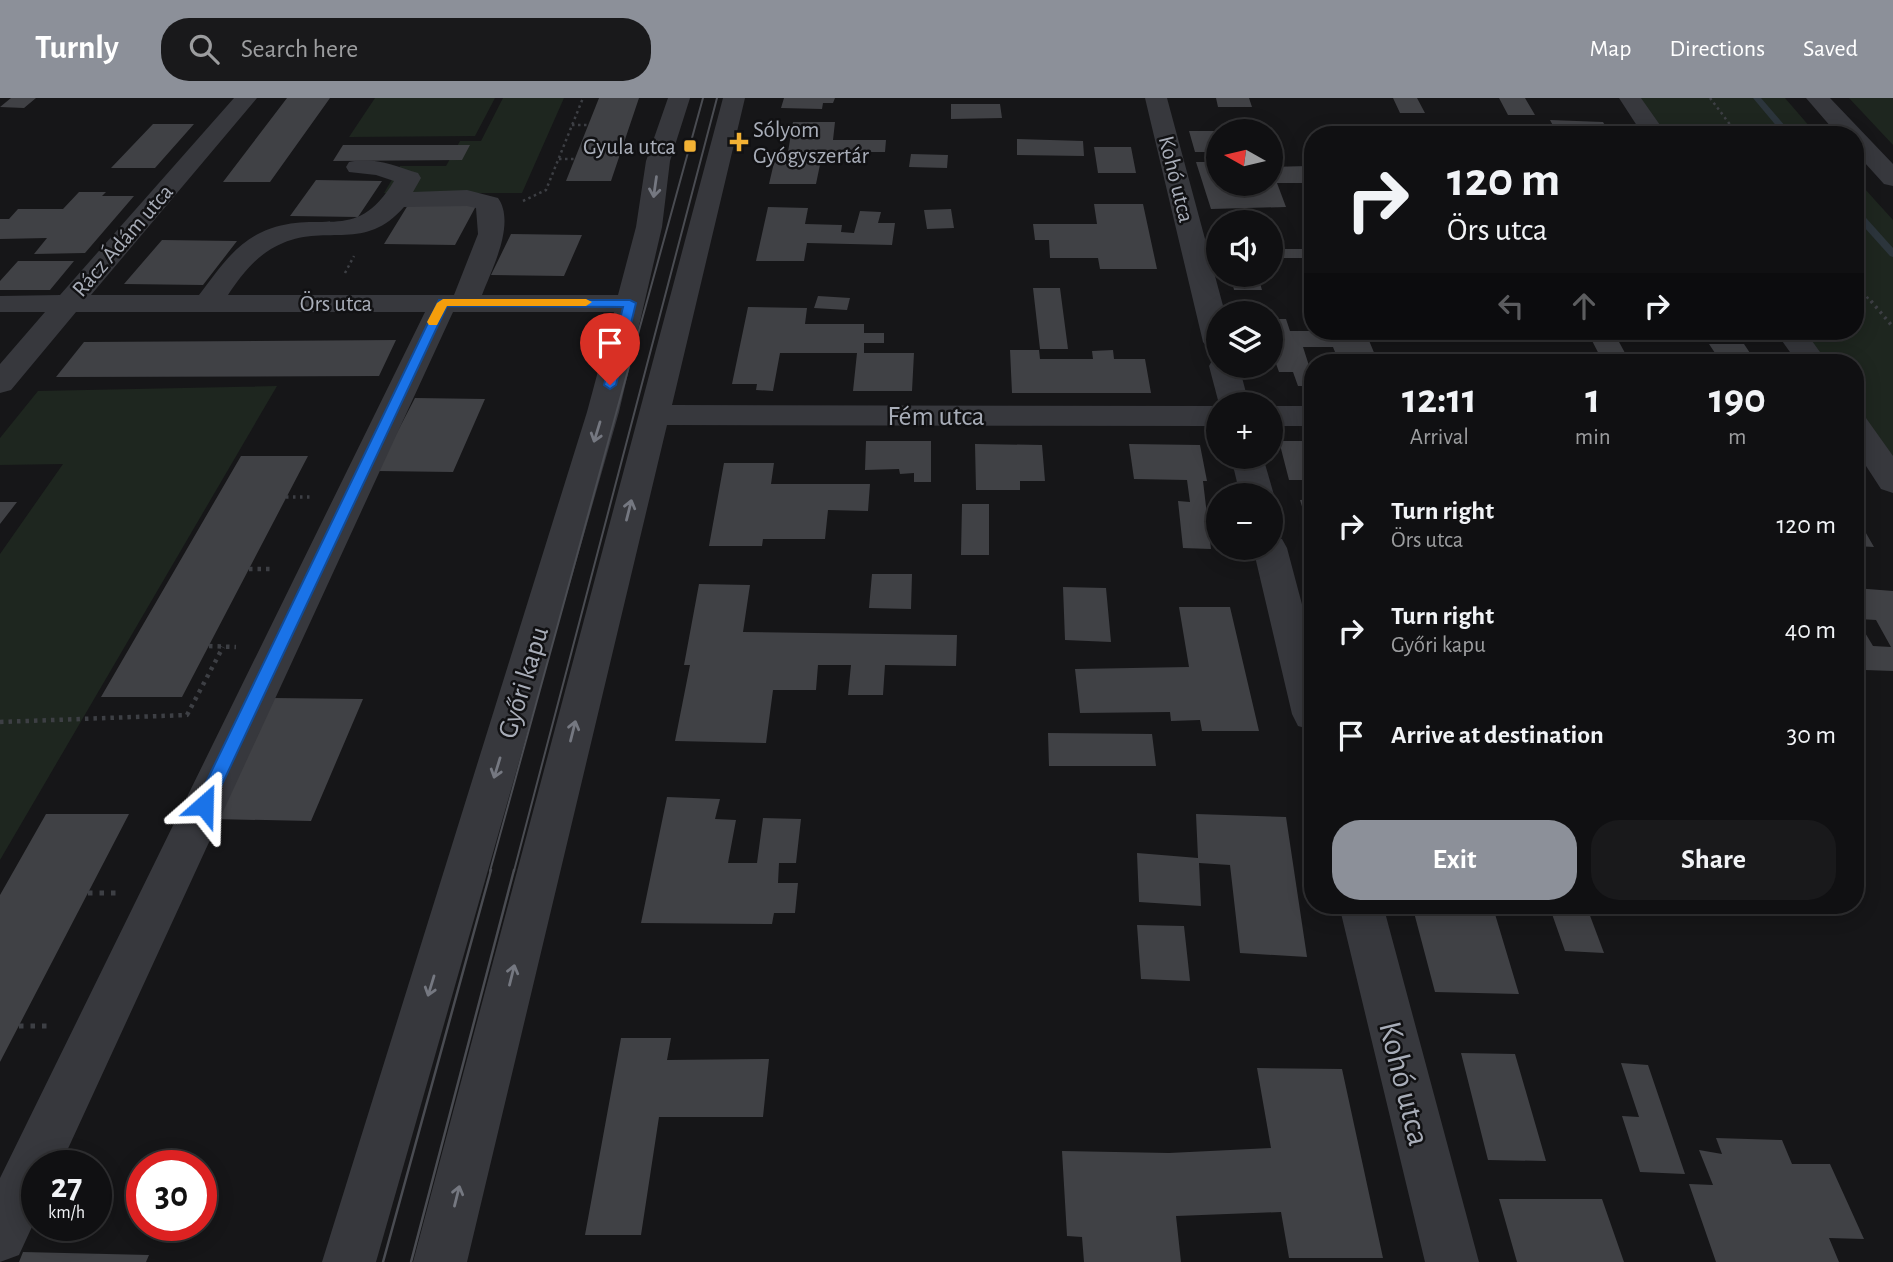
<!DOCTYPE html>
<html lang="en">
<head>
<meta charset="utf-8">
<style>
  body { margin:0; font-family:"Alegreya Sans",sans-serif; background:#19191b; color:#f1f3f6; height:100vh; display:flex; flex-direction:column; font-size:26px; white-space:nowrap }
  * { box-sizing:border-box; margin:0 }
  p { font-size:23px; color:#9c9d9f }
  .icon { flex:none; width:38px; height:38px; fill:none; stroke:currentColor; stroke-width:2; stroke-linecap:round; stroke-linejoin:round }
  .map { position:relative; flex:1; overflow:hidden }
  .panel { position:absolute; left:1304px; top:256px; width:560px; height:560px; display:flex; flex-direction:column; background:#101012; border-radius:28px; box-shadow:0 4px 18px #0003,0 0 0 2px #303032 }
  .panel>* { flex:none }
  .guide { position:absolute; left:1304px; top:28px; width:560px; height:214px; border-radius:28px; box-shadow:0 4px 18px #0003,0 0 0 2px #303032; background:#101012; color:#f1f3f6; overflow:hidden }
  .needle { width:46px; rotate:278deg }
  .controls { position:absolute; left:1206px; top:21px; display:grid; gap:14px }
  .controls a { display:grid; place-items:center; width:77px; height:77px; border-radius:50%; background:#101012; box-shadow:0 4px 18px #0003,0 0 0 2px #303032; font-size:35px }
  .speed { position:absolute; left:21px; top:1052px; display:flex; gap:14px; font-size:35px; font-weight:700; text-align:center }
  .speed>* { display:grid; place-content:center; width:91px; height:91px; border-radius:50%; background:#101012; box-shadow:0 4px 18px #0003,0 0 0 2px #303032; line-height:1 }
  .speed small { font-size:18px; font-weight:400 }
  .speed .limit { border:10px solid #d22; background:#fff; color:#111 }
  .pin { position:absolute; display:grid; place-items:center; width:60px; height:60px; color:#fff; margin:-72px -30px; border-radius:50% 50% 50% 0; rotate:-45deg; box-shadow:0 0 7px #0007 }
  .pin .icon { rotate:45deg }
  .me { position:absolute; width:77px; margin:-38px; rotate:25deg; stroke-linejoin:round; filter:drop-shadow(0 0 5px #0008) }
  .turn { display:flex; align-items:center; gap:24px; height:147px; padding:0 28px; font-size:32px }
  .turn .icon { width:91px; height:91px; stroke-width:2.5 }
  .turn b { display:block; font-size:49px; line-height:60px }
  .lanes { display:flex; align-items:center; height:66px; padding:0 28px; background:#0003; justify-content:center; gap:35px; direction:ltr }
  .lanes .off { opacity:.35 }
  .eta { display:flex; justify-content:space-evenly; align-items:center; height:119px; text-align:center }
  .eta b { font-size:42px; font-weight:700; line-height:49px }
  .button { display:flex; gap:14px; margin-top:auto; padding:14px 28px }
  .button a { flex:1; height:80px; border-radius:28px; background:#8c9099; color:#fff; font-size:28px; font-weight:700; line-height:80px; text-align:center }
  .button a+a { background:#19191b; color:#f1f3f6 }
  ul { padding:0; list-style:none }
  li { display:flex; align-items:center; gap:21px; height:105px; padding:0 28px }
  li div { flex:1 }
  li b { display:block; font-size:26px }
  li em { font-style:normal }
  header { display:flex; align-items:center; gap:42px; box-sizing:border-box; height:98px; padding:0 35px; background:#8c9099; color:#fff }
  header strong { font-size:33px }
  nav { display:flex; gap:38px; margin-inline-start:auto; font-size:24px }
  .search { width:490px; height:63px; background:#19191b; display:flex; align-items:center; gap:18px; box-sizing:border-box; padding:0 24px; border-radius:28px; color:#9c9d9f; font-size:26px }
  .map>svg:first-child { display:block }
</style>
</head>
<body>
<header>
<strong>Turnly</strong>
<div class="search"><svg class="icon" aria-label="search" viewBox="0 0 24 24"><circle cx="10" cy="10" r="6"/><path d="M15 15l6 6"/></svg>Search here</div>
<nav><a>Map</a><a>Directions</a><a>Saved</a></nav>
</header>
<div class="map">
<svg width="1893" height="1164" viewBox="0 0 1893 1164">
  <rect width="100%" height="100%" fill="#161618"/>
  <!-- green -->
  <path fill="#1e261f" d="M375,0H495L475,38L349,39Z
    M503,0H564L522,95H384L400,68H446L460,43H481Z
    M1638,0H1785L1817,37H1664Z
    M1849,0H1893V47Z
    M1855,80L1893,122V360L1855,306V264H1825L1802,233H1855Z
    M277,288L0,762V456L63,366L0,367V340L38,293Z"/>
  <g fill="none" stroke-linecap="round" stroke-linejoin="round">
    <!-- stream -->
    <path fill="#2c353c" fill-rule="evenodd" d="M1753,0H1761L1793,37H1784Z
      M1855,110L1858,111L1893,150V159L1890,158L1855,119Z"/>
  </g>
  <!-- building -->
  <path fill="#404145" d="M11,0H36L24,10L0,9Z
    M287,0H330L270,84H223Z
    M599,0H639L611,83H566Z
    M784,0H835L833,5H823L822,11L781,10Z
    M1216,0H1249L1252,9H1218Z
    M1393,0H1417L1425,15H1400Z
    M1499,0H1525L1535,17H1508Z
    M951,6H1000L1002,20L951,21Z
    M1550,22L1603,24L1611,37H1558Z
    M793,24H835L833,42H886L885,54H788Z
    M153,26H194L155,70H111Z
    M1189,33H1218V54H1195Z
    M1017,41L1083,43L1084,58L1017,57Z
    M343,47H470L462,62L333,63Z
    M1094,49H1131L1136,75H1098Z
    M776,56L822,57L816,86H769Z
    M911,56L948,57L947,70L909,69Z
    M1196,64H1218V86H1270V69L1308,68L1312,85H1277L1286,109L1211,111Z
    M316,82L382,83L358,119L290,118Z
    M79,94H106L102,98H134L85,155L34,156L47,140L0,141V121H9L18,111H63Z
    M1094,106H1143L1157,171H1100L1098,160H1050L1049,142H1035L1033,126H1097Z
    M408,107L476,108L455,147L384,146Z
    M768,109L808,110L805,126L842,127L841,134L854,135L860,113L881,114L878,125H895L892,147L807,145L804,163H756Z
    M951,111L954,130L927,131L924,112Z
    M511,136L582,137L564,178L491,177Z
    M1270,139H1278L1282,151H1312V160H1270Z
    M162,142L237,143L203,187L124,186Z
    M18,163H74L50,192H0V183Z
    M1231,177H1265L1266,182H1259L1262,192H1234Z
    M1033,190H1060L1068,251H1040Z
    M818,198L850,200L847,212L814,210Z
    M748,209L807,210L805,226H864V235H884V245H864V255H914L912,293H853L857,255H780L773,293L756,292L757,286H732Z
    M1270,221H1286L1290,233H1365L1378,264H1339L1333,249H1303L1312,277V288H1298L1293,274H1279L1270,249Z
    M1587,233H1613L1630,264H1603Z
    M1699,233H1737L1742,240L1703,239Z
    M396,242L379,278L56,279L84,244Z
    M1709,246H1744L1756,264H1721Z
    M1010,252H1039L1040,261H1093L1092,253L1113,252L1114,261H1145L1151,295H1012Z
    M1515,259L1542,260L1544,264H1518Z
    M415,300L485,301L453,374L377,373Z
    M866,343H931V384H914V375L900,376L899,371L865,372Z
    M1279,343H1312V382H1289Z
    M975,346L1042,347L1045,383H1020V392H976Z
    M1129,346L1200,347L1207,383H1203L1211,451L1183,450L1178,403L1190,404L1187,382L1134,381Z
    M241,358H308L182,599H101Z
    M724,365H774L771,386H870L868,413L828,412L825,441H763L762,448H709Z
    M1312,401V441L1300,402Z
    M0,404H17L0,426Z
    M962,406H989V457H961Z
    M1855,416L1874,449L1855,448Z
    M872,476H912L911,511L869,510Z
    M699,486L750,487L743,534L957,537L956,568L885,567L883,597H848L851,567H818L816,592H773L766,645L675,643L690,567H684Z
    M1063,489L1106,490L1111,544L1065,542Z
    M1855,490L1893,493V573L1865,572L1855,554V527L1861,528L1873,548L1891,549L1876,522L1859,521L1855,514Z
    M1179,509H1230L1259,633H1202L1200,622L1171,623L1170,614L1080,615L1075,571L1189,569Z
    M273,600L363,601L311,723L213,721Z
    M1048,635L1152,636L1156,668H1049Z
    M667,699L720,701L715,721L736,722L728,765H757L763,720L801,721L796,765H779L778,785H798L795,815H774L772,826L641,825Z
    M46,716H129L0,964V797Z
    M1196,716L1286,719L1307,859L1240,855L1230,767L1199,765L1201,808L1139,804L1137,755L1198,760Z
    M1412,807H1586L1604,855L1565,853L1552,816H1495L1519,896L1435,894Z
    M1137,827L1184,828L1190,883L1141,881Z
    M621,940H671L667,962L769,961L763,1019H659L641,1137H585Z
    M1461,955L1515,956L1546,1063L1488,1062Z
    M1621,965L1648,967L1685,1076L1640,1074L1622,1018L1639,1019Z
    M1257,970L1342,971L1383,1160H1289L1281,1114L1176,1118L1181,1164H1084L1082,1139L1067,1138L1062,1053L1169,1055L1271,1050Z
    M1716,1040L1782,1042L1792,1066H1830L1864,1141L1829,1140L1839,1164H1716L1689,1086L1713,1087L1699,1052L1722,1056Z
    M1499,1101H1602L1624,1164H1517Z
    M23,1154L149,1157L146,1164H19Z"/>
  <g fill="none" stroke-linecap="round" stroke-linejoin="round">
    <!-- path-far3 -->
    <path stroke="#3d3f44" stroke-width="2.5" stroke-dasharray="2.5 3.5" stroke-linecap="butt" d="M1710,0L1738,37
      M572,27H588
      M559,61H575
      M523,103L546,92L583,0
      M345,175L354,158
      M1855,185L1872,205"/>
    <!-- path-far2 -->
    <path stroke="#3d3f44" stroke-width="3.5" stroke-dasharray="2.5 4.5" stroke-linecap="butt" d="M1871,203L1893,229
      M286,399H310"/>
    <!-- path-far1 -->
    <path stroke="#3d3f44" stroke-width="4.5" stroke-dasharray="3.5 5" stroke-linecap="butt" d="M249,471H273
      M209,548L236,549
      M0,624L187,617L223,549"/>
    <!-- path -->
    <path stroke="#3d3f44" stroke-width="5" stroke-dasharray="4.5 7" stroke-linecap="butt" d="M88,795H116
      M19,928H49"/>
    <!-- minor -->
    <path fill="#37383d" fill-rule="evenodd" d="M234,0H257L91,197H199C217,174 233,148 260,135C319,107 354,150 394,83L376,77L349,74L346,69L349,64C373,58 395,68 418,75L421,80L413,94L467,92L498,100C516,125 492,171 482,197H618L636,129L646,63L668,0H690L670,63L662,129L619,314L376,1164H322L587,314L614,214H453L60,1068H37V1118L19,1157L0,1164V1080L425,214H76L11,292L0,295V266L45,214H0V198L60,197ZM467,108L476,110L478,136L454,197H228C242,176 258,155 283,145C328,126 365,154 404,109Z
      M723,0H745L672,307L1218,308V328L667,327L467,1164H413Z
      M1145,0H1167L1225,215H1218V253L1208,250L1203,244Z
      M1619,0H1641L1667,37H1643Z
      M1806,0H1830L1893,66V88L1884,86L1855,54V37H1838Z
      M1775,233H1805L1827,264H1797Z
      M1218,260V268H1239L1249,306H1219L1209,268L1213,261Z
      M1270,308H1312V328H1270Z
      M1855,317L1866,320L1893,358V395L1881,391L1855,351Z
      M1231,359H1263L1274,397L1270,403V397H1240Z
      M1270,437L1282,441L1287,450L1312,544V632L1298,628L1292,616L1253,450H1270Z
      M1339,807H1383L1479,1164H1425Z"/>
    <!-- tram-far1 -->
    <path stroke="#4a4c52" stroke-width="2" d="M490,773L703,0
      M514,773L717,0"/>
    <!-- tram -->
    <path stroke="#4a4c52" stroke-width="2.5" d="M383,1164L491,772
      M411,1164L514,772"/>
  </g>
  <!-- one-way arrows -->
  <defs><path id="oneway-shaft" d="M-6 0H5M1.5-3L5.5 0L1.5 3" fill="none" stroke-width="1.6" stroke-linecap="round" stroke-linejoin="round" transform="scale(1.75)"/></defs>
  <g stroke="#757881">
    <use href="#oneway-shaft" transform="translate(655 89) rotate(98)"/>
    <use href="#oneway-shaft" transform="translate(597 334) rotate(107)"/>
    <use href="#oneway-shaft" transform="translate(629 412) rotate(-76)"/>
    <use href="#oneway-shaft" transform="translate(573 633) rotate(-76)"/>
    <use href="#oneway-shaft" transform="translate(497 670) rotate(107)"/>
    <use href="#oneway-shaft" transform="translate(512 877) rotate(-76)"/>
    <use href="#oneway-shaft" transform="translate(431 888) rotate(107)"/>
    <use href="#oneway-shaft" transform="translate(457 1098) rotate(-76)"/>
  </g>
  <!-- route -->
  <path fill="#1a73e8" stroke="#114b97" stroke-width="2" d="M439,202H630L636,205L616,287L610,291L604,287L623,209L447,208L210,712L204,714L198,712L195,707L198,701Z"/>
  <!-- slow -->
  <path fill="#f59e0b" d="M443,201H586L592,204L586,208H447L437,227H429L427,224L437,205Z"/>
  <!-- markers -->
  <g fill="#f2b134" stroke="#111113" stroke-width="2.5">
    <path d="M735.5 33.5h7v7h7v7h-7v7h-7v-7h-7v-7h7z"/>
    <rect x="683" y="41" width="14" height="14" rx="3.5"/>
  </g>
  <g text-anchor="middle" stroke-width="5" stroke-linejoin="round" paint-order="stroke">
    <!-- far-poi labels -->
    <g font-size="23" fill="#a8adb8" stroke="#111113" text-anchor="start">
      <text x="753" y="39">Sólyom<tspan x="753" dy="26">Gyógyszertár</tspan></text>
      <text x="676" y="56" text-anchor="end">Gyula utca</text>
    </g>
    <!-- far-street labels -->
    <g font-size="23" fill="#a8adb8" stroke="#111113">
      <text transform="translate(1177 81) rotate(76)" y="8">Kohó utca</text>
      <text transform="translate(122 142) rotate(-49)" y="8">Rácz Ádám utca</text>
      <text x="336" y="213">Örs utca</text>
    </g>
    <!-- street labels -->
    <g font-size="28" fill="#a8adb8" stroke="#111113">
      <text x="936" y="327">Fém utca</text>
      <text transform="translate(522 584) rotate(-73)" y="10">Győri kapu</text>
    </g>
    <!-- near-street labels -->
    <g font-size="33" fill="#a8adb8" stroke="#111113">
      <text transform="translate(1406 985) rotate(76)" y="12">Kohó utca</text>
    </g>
  </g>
</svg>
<div class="controls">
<a><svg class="needle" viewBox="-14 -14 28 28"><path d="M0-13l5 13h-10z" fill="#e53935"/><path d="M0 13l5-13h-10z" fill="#9c9d9f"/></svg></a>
<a><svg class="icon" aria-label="sound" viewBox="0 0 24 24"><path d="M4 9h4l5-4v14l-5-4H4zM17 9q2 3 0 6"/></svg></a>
<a><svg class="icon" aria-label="layers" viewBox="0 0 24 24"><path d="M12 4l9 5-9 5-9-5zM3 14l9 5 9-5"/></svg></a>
<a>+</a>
<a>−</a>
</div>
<div class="speed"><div>27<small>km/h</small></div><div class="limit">30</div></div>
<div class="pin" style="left:610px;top:287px;background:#d93025"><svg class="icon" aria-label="arrive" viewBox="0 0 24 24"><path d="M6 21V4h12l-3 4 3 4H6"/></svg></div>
<svg class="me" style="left:204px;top:707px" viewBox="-20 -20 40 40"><path d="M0-17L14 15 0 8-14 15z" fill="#1a73e8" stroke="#fff" stroke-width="4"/></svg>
<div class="guide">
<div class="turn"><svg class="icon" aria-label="right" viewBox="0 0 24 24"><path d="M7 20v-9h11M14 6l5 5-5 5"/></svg><div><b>120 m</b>Örs utca</div></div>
<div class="lanes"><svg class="icon off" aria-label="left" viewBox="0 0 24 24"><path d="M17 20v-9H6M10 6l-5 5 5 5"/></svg><svg class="icon off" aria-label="ahead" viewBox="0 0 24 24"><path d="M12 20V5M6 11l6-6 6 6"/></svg><svg class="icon" aria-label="right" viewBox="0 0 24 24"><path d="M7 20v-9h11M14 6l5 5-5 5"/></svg></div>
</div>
<section class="panel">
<div class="eta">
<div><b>12:11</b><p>Arrival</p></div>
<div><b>1</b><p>min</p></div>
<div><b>190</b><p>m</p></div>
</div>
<ul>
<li><svg class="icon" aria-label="right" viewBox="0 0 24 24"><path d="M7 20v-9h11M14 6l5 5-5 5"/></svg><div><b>Turn right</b><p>Örs utca</p></div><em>120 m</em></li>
<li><svg class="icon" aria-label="right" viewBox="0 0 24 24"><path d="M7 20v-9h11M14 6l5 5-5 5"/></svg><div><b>Turn right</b><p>Győri kapu</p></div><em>40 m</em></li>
<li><svg class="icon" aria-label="arrive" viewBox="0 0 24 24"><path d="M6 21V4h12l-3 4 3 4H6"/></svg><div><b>Arrive at destination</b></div><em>30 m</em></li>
</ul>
<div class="button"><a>Exit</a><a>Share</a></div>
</section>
</div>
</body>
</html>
